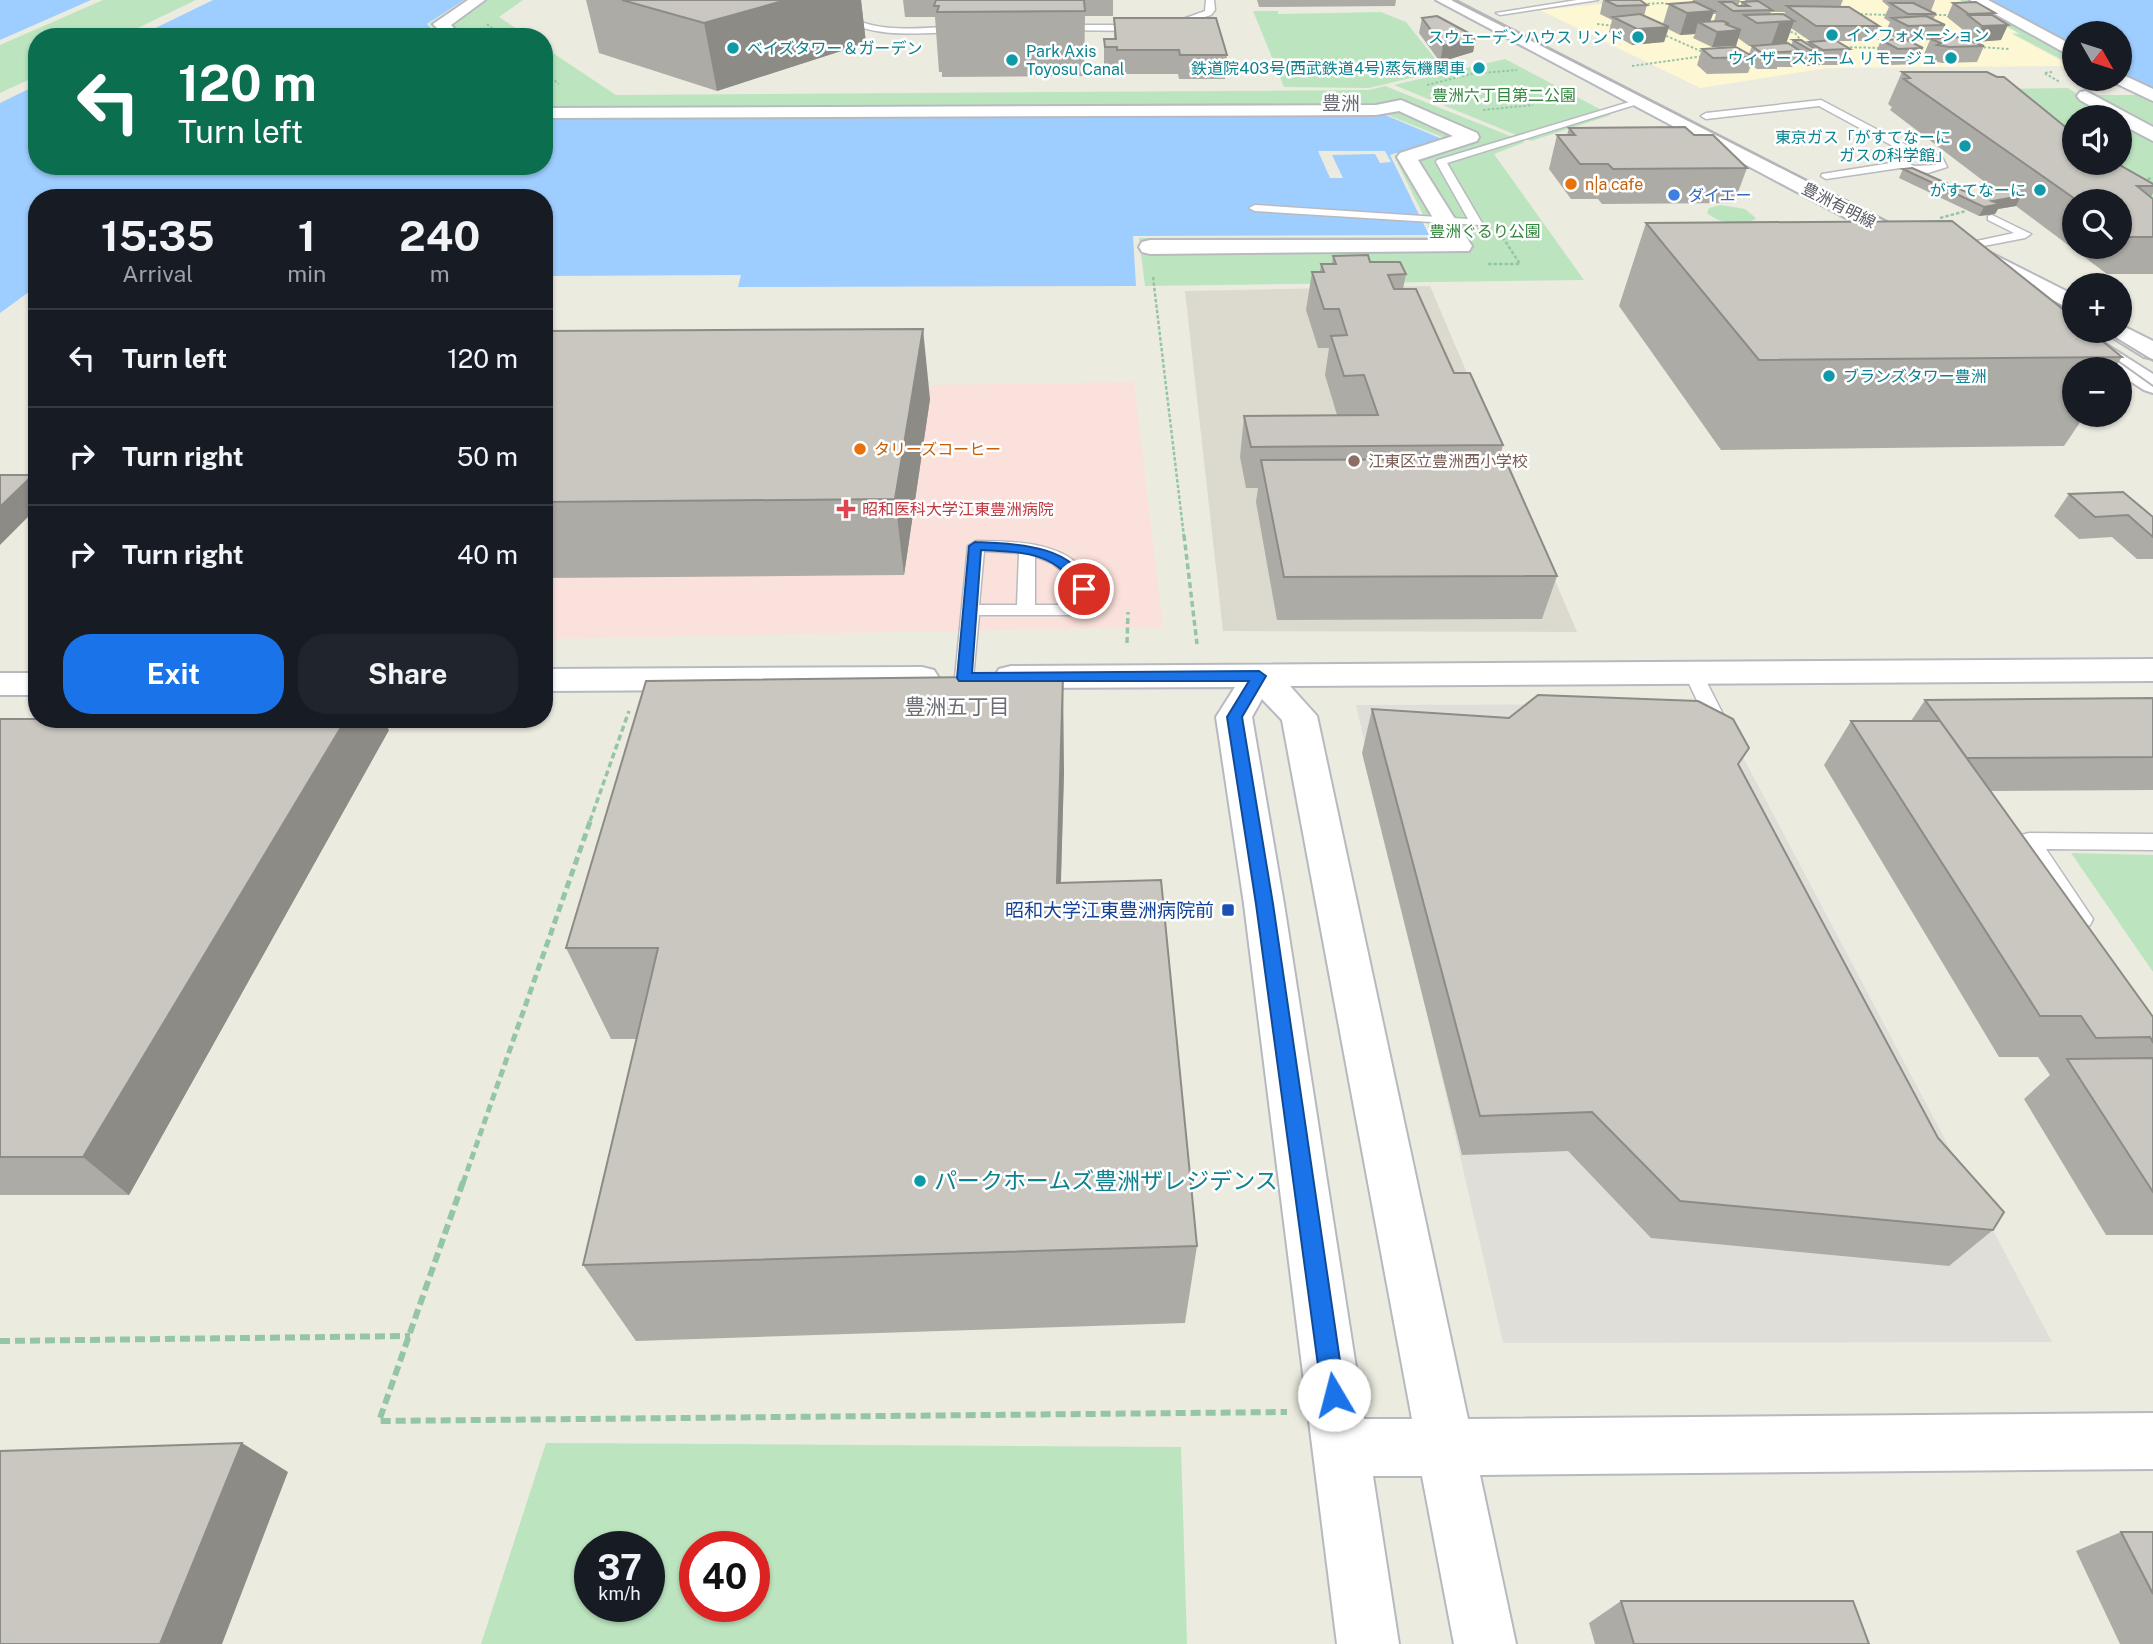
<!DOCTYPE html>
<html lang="en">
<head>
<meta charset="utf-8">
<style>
  body { margin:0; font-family:"Public Sans","Noto Sans JP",sans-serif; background:#20242c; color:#f1f3f6; height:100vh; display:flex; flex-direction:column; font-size:26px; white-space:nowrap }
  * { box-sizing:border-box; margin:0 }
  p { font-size:23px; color:#9ea1a6 }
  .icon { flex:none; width:38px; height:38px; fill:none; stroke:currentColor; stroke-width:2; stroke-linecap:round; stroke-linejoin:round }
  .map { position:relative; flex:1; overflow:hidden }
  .sheet { position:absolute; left:28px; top:189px; width:525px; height:539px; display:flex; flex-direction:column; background:#171b24; border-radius:28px; box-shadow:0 2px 5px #0004 }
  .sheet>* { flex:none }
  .hud { position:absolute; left:28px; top:28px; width:525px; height:147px; border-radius:28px; box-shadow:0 2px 5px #0004; background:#0b6e4f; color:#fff; overflow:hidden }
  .needle { width:46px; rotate:129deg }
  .controls { position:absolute; left:2062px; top:21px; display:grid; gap:14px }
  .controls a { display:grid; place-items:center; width:70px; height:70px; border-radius:50%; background:#171b24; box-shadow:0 2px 5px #0004; font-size:35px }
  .speed { position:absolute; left:574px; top:1531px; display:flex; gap:14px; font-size:35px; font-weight:700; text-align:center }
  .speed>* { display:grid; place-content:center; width:91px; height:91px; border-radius:50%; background:#171b24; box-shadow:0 2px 5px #0004; line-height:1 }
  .speed small { font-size:18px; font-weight:400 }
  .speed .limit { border:10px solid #d22; background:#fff; color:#111 }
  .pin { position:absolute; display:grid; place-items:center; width:60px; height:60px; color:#fff; margin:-30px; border:4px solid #fff; border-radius:50%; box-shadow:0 2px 7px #0007 }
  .me { position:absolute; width:77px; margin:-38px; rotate:352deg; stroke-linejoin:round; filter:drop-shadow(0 0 5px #0008) }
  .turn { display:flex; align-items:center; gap:24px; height:147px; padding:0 35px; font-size:32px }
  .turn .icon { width:91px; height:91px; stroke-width:2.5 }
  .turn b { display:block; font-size:49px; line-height:60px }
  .eta { display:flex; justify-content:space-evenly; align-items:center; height:119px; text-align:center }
  .eta b { font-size:42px; font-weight:700; line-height:49px }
  .cta { display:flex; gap:14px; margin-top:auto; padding:14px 35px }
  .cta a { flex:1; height:80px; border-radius:28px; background:#1a73e8; color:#fff; font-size:28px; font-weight:700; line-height:80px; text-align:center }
  .cta a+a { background:#20242c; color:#f1f3f6 }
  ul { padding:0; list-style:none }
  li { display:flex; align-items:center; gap:21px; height:98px; padding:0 35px; border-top:2px solid #363941 }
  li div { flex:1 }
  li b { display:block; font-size:26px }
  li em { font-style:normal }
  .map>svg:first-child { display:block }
</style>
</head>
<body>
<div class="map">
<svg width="2153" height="1644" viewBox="0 0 2153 1644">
  <rect width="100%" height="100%" fill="#ecebe0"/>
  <!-- commercial -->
  <path fill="#fef7d4" d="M1642,0H1959L2017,32L2010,33L2071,66L1828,68L1700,88L1540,10Z"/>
  <!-- industrial -->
  <path fill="#e0ded8" d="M1715,704L2052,1342L1503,1343L1356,705Z"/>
  <!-- education -->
  <path fill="#dcdacf" d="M1430,286L1577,632L1223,631L1185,291Z"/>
  <!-- medical -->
  <path fill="#fbe1db" d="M1134,382L1163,627L544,639V391Z"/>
  <!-- green -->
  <path fill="#bce5bf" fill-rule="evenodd" d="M103,0H196L119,37H37V76L0,93V45Z
    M467,0H523L499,17L529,37H443L429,24Z
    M1960,0H1981L2074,50V66L2013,34H2020Z
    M1253,11H1278V14L1381,12L1406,22L1444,70L1369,88L1284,87Z
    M544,47L616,95L1369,90L1385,86L1525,142L1494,154L1584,280L1145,286L1139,238L1434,237L1394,156L1447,139L1383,113L544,116Z
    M1505,59L1611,115L1531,141L1394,85Z
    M2109,79H2119L2153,92V202L2092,163H2119V117H2074V151L1979,89L2068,88L2079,95H2136Z
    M1721,205L1745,209L1756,218C1745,229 1718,223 1707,213L1709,208Z
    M2071,853L2153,855V972Z
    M546,1443L1181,1447L1187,1644H481ZM649,1547V1606H590V1547ZM754,1547V1606H695V1547Z"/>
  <!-- water -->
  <path fill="#9ecdff" d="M0,0H91L0,40Z
    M213,0H464L427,24L440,37H137Z
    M1981,0H2153V93L2119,75V33H2074V50Z
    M37,85V166H544V117L1383,114L1442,139L1390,155L1429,235L1133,236L1136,286L738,287L741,275L544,276V198H37V286L0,313V103Z"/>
  <!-- pier -->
  <path fill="#ecebe0" d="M1318,151H1385L1391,162L1380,163L1375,154L1332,155L1343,178H1330Z"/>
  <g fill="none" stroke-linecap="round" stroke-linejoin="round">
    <defs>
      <path id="lane" d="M835,0H843L839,9C870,37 926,27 964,26L968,29L964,32C923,32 865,42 832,11Z
        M1206,0H1214L1215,10L1211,15L1172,27V23L1205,11Z
        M1577,0H1598L1500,15L1496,13Z
        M1056,25H1143L1147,28L1143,31L1053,30Z
        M1636,100L1644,102L1447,163L1482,223L1480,225L1255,211L1249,208L1255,205L1468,219L1436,162L1437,160Z
        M1821,100L1916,150L1942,157L1947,167L1928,173L1900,168L1826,179L1821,176L1822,174L1891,163L1884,156L1885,154L1902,151L1819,106L1706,119L1701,116L1706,113ZM1912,155L1934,161L1936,165L1914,166L1897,158Z
        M1992,215L2031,234L2025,238L1963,250V244L2014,233L1988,220V216Z
        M976,541C1012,541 1074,541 1090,582C1094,591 1093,601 1094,610L1085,615H979L973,678L971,682H957L955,678L968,546ZM984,551L1019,553L1017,605H979ZM1035,556L1052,563L1072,579L1076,605H1035Z
        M1693,667L1700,669L1702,673L1732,732L1729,737H1715L1712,732L1684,673L1686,669Z
        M2029,833L2153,834V850L2046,849L2093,919L2090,925L2082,928L2074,925L2021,847L2018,841L2021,835Z"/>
      <path id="street" d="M468,0H485L451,25L463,37H446L433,24Z
        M1970,0H1988L2074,46V58Z
        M2119,73L2153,89V101L2113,82L2111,79H2119Z
        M2086,91L2153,127V141L2119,123V117H2110L2080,100L2077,96L2080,92Z
        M1401,100L1477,133L1479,137L1477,141L1418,160L1472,246L1469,251L1150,254L1142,252L1139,247L1142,242L1150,240H1446L1397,157L1400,153L1453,136L1399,111L1376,115L544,118V108L1376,105Z"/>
      <path id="secondary" d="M1436,0H1454L1924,241L1927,246L1924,251H1908Z
        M1975,245L2074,295V311L1967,257L1964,252L1967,247Z
        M2119,324L2153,341V359L2144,357L2110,336L2107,331H2119Z
        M2074,328V331H2085L2153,374V393L2144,390L2119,374V369H2111L2066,340L2063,335L2066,330Z
        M2153,659V681L1290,686L1317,716L1468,1419L2153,1413V1469L1480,1475L1516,1644H1454L1422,1476H1373L1399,1644H1337L1244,904L1216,717L1235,687L1011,688L999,685L994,677L999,669L1011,666ZM1262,699L1282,720L1412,1419H1364L1284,904L1252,717Z
        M922,667L934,670L939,678L934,686L922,689L544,691V669Z
        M0,673H37V695H0Z"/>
    </defs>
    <!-- lane casing -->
    <use href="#lane" stroke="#b8bac0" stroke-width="3"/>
    <!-- street casing -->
    <use href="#street" stroke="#b8bac0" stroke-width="4"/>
    <!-- secondary casing -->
    <use href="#secondary" stroke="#b6b9bf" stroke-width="4"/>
    <!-- path-far4 -->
    <path stroke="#95c5a7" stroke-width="2" stroke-dasharray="2.5 2" stroke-linecap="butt" d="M1643,4L1664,3L1672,6
      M1856,14L1890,15
      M1930,15H1953
      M487,24L502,37
      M1597,24L1616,26
      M1939,28L1953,41
      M1786,31L1795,33L1803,43
      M1662,34L1705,53
      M1841,47L1882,48
      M1979,47L2009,49
      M1632,66L1704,56
      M544,72L559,84
      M2052,72L2044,73L2060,82
      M1427,85L1471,74L1517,70
      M1483,110L1533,105"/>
    <!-- path-far3 -->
    <path stroke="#95c5a7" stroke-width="2.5" stroke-dasharray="3.5 2" stroke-linecap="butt" d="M2142,180L2153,178
      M1940,218L1966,211
      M1488,264H1520L1500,233
      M1153,277L1184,537"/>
    <!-- path-far2 -->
    <path stroke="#95c5a7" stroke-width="3.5" stroke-dasharray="6 3.5" stroke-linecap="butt" d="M1184,535L1197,644
      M1127,643L1128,612
      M590,821L629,711"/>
    <!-- path-far1 -->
    <path stroke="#95c5a7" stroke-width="5" stroke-dasharray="8 4.5" stroke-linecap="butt" d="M463,1183L591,819"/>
    <!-- path -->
    <path stroke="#95c5a7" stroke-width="6" stroke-dasharray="10 5" stroke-linecap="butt" d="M463,1182L379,1421L1287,1412
      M0,1341L410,1336"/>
    <!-- lane -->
    <use href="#lane" fill="#fff" fill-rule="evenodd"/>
    <!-- street -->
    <use href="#street" fill="#fff" fill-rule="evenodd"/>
    <!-- secondary -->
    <use href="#secondary" fill="#fff" fill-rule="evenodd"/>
    <!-- tram -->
    <path stroke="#b4b5b5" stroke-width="2" d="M1453,0L1904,230
      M2032,289L2074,313
      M2104,331L2153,361
      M2104,351L2153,386"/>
  </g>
  <!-- wall -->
  <path fill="#adaba5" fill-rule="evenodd" d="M586,0H861L866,43L717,91L599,53Z
    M903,0H1113V16H1085L1084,76L942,77V72H939L935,17H905Z
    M1257,0H1396L1395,6L1259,7Z
    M1603,0H1640L1647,5L1644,16L1663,24L1669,4L1692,2L1693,0H1740L1738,6H1740L1742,2H1745V0H1843L1840,7L1879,26L1873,41H1836L1850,49L1844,65H1816L1812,63L1811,66H1804L1796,61L1794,67H1777V69H1757L1751,65L1748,73L1707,74L1697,65L1702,49L1749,54L1752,46H1758H1749L1738,38L1736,46L1712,47L1693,38L1695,34L1680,35L1668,29L1664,42L1632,45L1609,32L1612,20L1600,14ZM1771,12H1785L1784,15L1770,14ZM1713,14H1716L1714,21L1710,22ZM1791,28L1810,41L1808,44L1793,40L1791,46L1786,43Z
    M1883,0H1935L1931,11H1929L1936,14L1933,20L1945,25L1939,38L1984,46L1977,62L1943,63L1930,61L1931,58L1924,54L1930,40L1909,41L1923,48L1916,64L1892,65L1875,55L1881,40L1897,39L1885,33L1890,22L1884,18L1889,7L1882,1Z
    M1953,3L1995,13L1993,16L2001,40L1975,42L1961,30L1962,29L1947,17Z
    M1114,18L1227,55L1225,79H1179L1178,74H1117L1116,70H1104V39H1114Z
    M1422,18L1476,37L1473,52L1440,62L1419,33Z
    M1902,72L2074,163L2153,184V193L2151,197L2153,199V274H2107L2016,206L1998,209L1995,214L1979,216L1899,178L1903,169L1973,195L1998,192L1890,110L1892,107L1888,104ZM2074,201H2119V247H2074Z
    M1569,128L1694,135L1747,168L1734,203L1602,204L1598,199H1571L1549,169L1557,135H1567Z
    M1646,223L2122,357L2114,369H2074V415H2085L2064,446L1721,450L1619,306Z
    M1333,256L1370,262L1406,274L1403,289L1454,373L1503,445L1499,460L1557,576L1542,619L1277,620L1256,502L1258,488H1246L1240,457L1244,416L1337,415L1325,375L1329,348H1318L1306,310L1312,272H1320L1321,264H1332Z
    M544,331L930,399L904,575L544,578Z
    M2069,494L2153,517V559H2137L2112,537L2079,539L2054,516Z
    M2153,698V790L1991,791L2153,1017V1235H2106L2024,1099L2050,1075L2038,1057H1999L1824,765L1851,721H1911L1925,700Z
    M1372,709L1509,718L1739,765L1938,1138L1993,1230L1949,1266L1651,1238L1568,1151L1462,1155L1362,753Z
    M0,719L389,730L129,1195H0Z
    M1064,771L1061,883L1197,1246L1185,1323L636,1341L583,1265L636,1039H611L566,948Z
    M2121,1532H2153V1644H2120L2076,1551Z
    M1621,1601L1869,1644H1595L1589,1623Z"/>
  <!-- shaded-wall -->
  <path fill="#8d8b86" d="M786,0H861L866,43L717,91L704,23Z
    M1714,11L1708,27L1698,22L1695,34L1680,35L1687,13Z
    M1794,21L1786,44L1771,45L1779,23Z
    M1725,24H1729L1727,31L1741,30L1736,46L1712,47L1717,32Z
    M2008,25L2001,40L1975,42L1982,26Z
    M1669,27L1664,42L1632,45L1637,29Z
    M1476,37L1473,52L1440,62L1443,46Z
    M2021,196L2016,206L1998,209L1995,214L1979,216L1984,207L1992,201Z
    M923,329L930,399L904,575L895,499Z
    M33,475L37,480V508L0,545V507Z
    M1063,676L1064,771L1058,977L1057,883Z
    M346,719H383L389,730L129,1195L83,1157Z
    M242,1443L288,1472L222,1644H160Z"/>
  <!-- building -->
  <path fill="#c9c7c0" stroke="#8d8b86" stroke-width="2" d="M622,0H786L704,23Z
    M936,0H1084L1085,11L937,12L939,6H934Z
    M1605,0H1640L1647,5L1617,6Z
    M1758,1L1772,10L1733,11L1720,2H1732L1738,6H1749L1742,2Z
    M1695,2L1714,11L1687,13L1669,4Z
    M1976,2L1995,13L1969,14L1953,3Z
    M1890,3H1913L1936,14H1908Z
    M1787,6L1849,7L1879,26H1816Z
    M1640,14L1669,27L1637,29L1613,17Z
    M1783,14L1794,21L1757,23L1744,15Z
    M1968,15H1992L2008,25L1982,26Z
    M1437,16L1476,37L1443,46L1422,18Z
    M1926,16L1945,25L1908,26L1892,18Z
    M1114,18H1216L1227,55H1180L1179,50H1117V47H1105L1104,39H1116Z
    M1723,21L1729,24H1725L1741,30L1717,32L1698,22Z
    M1960,37L1984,46L1950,47L1937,45L1941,43L1931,39Z
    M1905,39L1923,48L1898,49L1881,40Z
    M1793,40H1801L1817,50H1810Z
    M1835,40L1850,49L1823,50L1809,42Z
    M1788,43L1800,51L1762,53L1752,46Z
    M1736,47L1754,57L1713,58L1702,49Z
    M1902,72H1987L1997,77H2004L2074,134V163H2116L2153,184V186H2137L2153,199V237H2130L2119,230V201H2078L1904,79L1910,78Z
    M1685,127L1694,135H1713L1747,168L1613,169L1608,164H1580L1557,135H1575L1569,128Z
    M1912,168L1973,195L2012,189L2021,196L1992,201L2000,204L1984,207L1903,169Z
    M1952,221L2074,318V331H2090L2122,357L1759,360L1646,223Z
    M1368,255L1370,262H1400L1406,274L1388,275L1394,289H1416L1454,373H1470L1503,445L1251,447L1244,416L1378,415L1364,375L1344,376L1331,336L1347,335L1339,309H1324L1312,272H1324L1321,264H1336L1333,256Z
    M923,329L895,499L544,502V331Z
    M1505,459L1557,576L1284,577L1261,460Z
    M0,475H33L0,507Z
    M2123,492L2153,517V537L2128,515L2095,517L2069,494Z
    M1063,676L1057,883L1161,880L1197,1246L583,1265L658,948H566L646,681Z
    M1538,695L1698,701L1733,719L1749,748L1738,764L1938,1138L2004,1212L1993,1230L1680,1201L1592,1112L1480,1116L1372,709L1509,718Z
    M2153,698V757L1967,758L1925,700Z
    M0,719H346L83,1157H0Z
    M1851,721H1940L2153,1017V1042L2150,1037L2096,1038L2081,1016H2040Z
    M2153,1058V1192L2067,1059Z
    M242,1443L160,1644H0V1451Z
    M2121,1532H2153V1594Z
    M1621,1601H1853L1869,1644H1634Z"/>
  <!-- route -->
  <path fill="#1a73e8" stroke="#114b97" stroke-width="2" d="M975,542C1016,544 1074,544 1090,589L1084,593L1079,592C1058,552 1023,552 981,550L972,673L1259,671L1266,676L1242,717L1273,904L1345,1395L1342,1403L1334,1406L1325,1403L1322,1395L1256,904L1227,717L1249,681H959L957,678L969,546Z"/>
  <!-- markers -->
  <g fill="#0f9aa8" stroke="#fff" stroke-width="2.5">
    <circle cx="1832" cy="35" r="7"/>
    <circle cx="1638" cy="37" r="7"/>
    <circle cx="733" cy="48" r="7"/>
    <circle cx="1951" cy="58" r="7"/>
    <circle cx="1012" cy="60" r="7"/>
    <circle cx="1479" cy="68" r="7"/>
    <circle cx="1965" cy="146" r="7"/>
    <circle cx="2040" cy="190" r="7"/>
    <circle cx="1829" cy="376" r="7"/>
    <circle cx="920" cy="1181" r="7"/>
  </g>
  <g fill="#e8710a" stroke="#fff" stroke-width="2.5">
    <circle cx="1571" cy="184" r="7"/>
    <circle cx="860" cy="449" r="7"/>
  </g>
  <circle fill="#3f7fe0" stroke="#fff" stroke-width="2.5" cx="1674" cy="195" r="7"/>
  <circle fill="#8d6e63" stroke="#fff" stroke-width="2.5" cx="1354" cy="461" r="7"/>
  <path fill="#e0444e" stroke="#fff" stroke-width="2.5" d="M842.5 498.5h7v7h7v7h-7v7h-7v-7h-7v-7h7z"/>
  <rect fill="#1a4fb4" stroke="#fff" stroke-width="2.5" x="1221" y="903" width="14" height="14" rx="3.5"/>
  <g text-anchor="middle" stroke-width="5" stroke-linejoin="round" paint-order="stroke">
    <!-- far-culture labels -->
    <g font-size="16" fill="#0d838f" stroke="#fff" text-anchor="end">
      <text x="1846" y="41" text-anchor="start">インフォメーション</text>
      <text x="1624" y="43">スウェーデンハウス リンド</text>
      <text x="747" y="54" text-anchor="start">ベイズタワー＆ガーデン</text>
      <text x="1026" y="57" text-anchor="start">Park Axis<tspan x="1026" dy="18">Toyosu Canal</tspan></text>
      <text x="1937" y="64">ウィザースホーム リモージュ</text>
      <text x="1465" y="74">鉄道院403号(西武鉄道4号)蒸気機関車</text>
      <text x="1951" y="143">東京ガス「がすてなーに<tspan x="1951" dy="18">ガスの科学館」</tspan></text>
      <text x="2026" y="196">がすてなーに</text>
      <text x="1843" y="382" text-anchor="start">ブランズタワー豊洲</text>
    </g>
    <!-- far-park labels -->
    <g font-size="16" fill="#34853f" stroke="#fff">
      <text x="1504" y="101">豊洲六丁目第二公園</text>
      <text x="1485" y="237">豊洲ぐるり公園</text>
    </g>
    <!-- far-food labels -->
    <g font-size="16" fill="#c56008" stroke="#fff" text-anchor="start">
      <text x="1585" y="190">n|a cafe</text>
      <text x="874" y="455">タリーズコーヒー</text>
    </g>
    <!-- far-shop labels -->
    <g font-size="16" fill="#366cbe" stroke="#fff" text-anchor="start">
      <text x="1688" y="201">ダイエー</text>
    </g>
    <!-- far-street labels -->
    <g font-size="16" fill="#595c62" stroke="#fff">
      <text transform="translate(1839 205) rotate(27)" y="6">豊洲有明線</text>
    </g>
    <!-- far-education labels -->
    <g font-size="16" fill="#785e54" stroke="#fff" text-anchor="start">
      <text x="1368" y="467">江東区立豊洲西小学校</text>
    </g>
    <!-- far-health labels -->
    <g font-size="16" fill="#be3a42" stroke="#fff" text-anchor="start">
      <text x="862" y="515">昭和医科大学江東豊洲病院</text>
    </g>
    <!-- far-quarter labels -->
    <g font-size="19" fill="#6a6e74" stroke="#fff">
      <text x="1341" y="110">豊洲</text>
    </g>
    <!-- transit labels -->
    <g font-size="19" fill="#164399" stroke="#fff" text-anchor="end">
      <text x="1214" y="917">昭和大学江東豊洲病院前</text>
    </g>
    <!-- neighbourhood labels -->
    <g font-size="21" fill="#6a6e74" stroke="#fff">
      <text x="957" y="714">豊洲五丁目</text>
    </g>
    <!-- near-culture labels -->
    <g font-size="23" fill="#0d838f" stroke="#fff" text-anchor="start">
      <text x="934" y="1189">パークホームズ豊洲ザレジデンス</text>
    </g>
  </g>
</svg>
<div class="controls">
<a><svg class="needle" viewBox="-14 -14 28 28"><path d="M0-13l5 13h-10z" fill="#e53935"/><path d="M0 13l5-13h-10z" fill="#9ea1a6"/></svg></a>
<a><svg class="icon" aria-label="sound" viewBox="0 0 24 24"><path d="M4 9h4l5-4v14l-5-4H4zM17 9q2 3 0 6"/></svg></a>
<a><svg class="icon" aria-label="search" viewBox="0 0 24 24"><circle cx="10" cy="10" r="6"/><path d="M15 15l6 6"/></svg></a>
<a>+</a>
<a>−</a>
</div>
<div class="speed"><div>37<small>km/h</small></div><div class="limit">40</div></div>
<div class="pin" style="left:1084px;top:589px;background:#d93025"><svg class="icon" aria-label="arrive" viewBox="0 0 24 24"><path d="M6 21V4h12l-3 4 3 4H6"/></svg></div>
<svg class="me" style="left:1334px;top:1395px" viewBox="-20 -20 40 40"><circle r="19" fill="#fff"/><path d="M0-13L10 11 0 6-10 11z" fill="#1a73e8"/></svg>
<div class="hud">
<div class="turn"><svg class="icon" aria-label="left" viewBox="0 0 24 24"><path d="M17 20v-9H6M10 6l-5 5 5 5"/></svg><div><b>120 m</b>Turn left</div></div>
</div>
<section class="sheet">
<div class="eta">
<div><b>15:35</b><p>Arrival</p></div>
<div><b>1</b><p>min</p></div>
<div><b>240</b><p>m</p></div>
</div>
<ul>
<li><svg class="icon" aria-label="left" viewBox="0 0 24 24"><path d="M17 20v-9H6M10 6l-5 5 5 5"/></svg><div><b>Turn left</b></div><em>120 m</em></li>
<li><svg class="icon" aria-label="right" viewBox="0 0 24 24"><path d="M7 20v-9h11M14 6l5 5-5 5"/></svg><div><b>Turn right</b></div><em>50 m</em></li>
<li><svg class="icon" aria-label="right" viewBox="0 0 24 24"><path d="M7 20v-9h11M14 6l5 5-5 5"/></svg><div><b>Turn right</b></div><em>40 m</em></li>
</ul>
<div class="cta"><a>Exit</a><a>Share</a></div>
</section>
</div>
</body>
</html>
